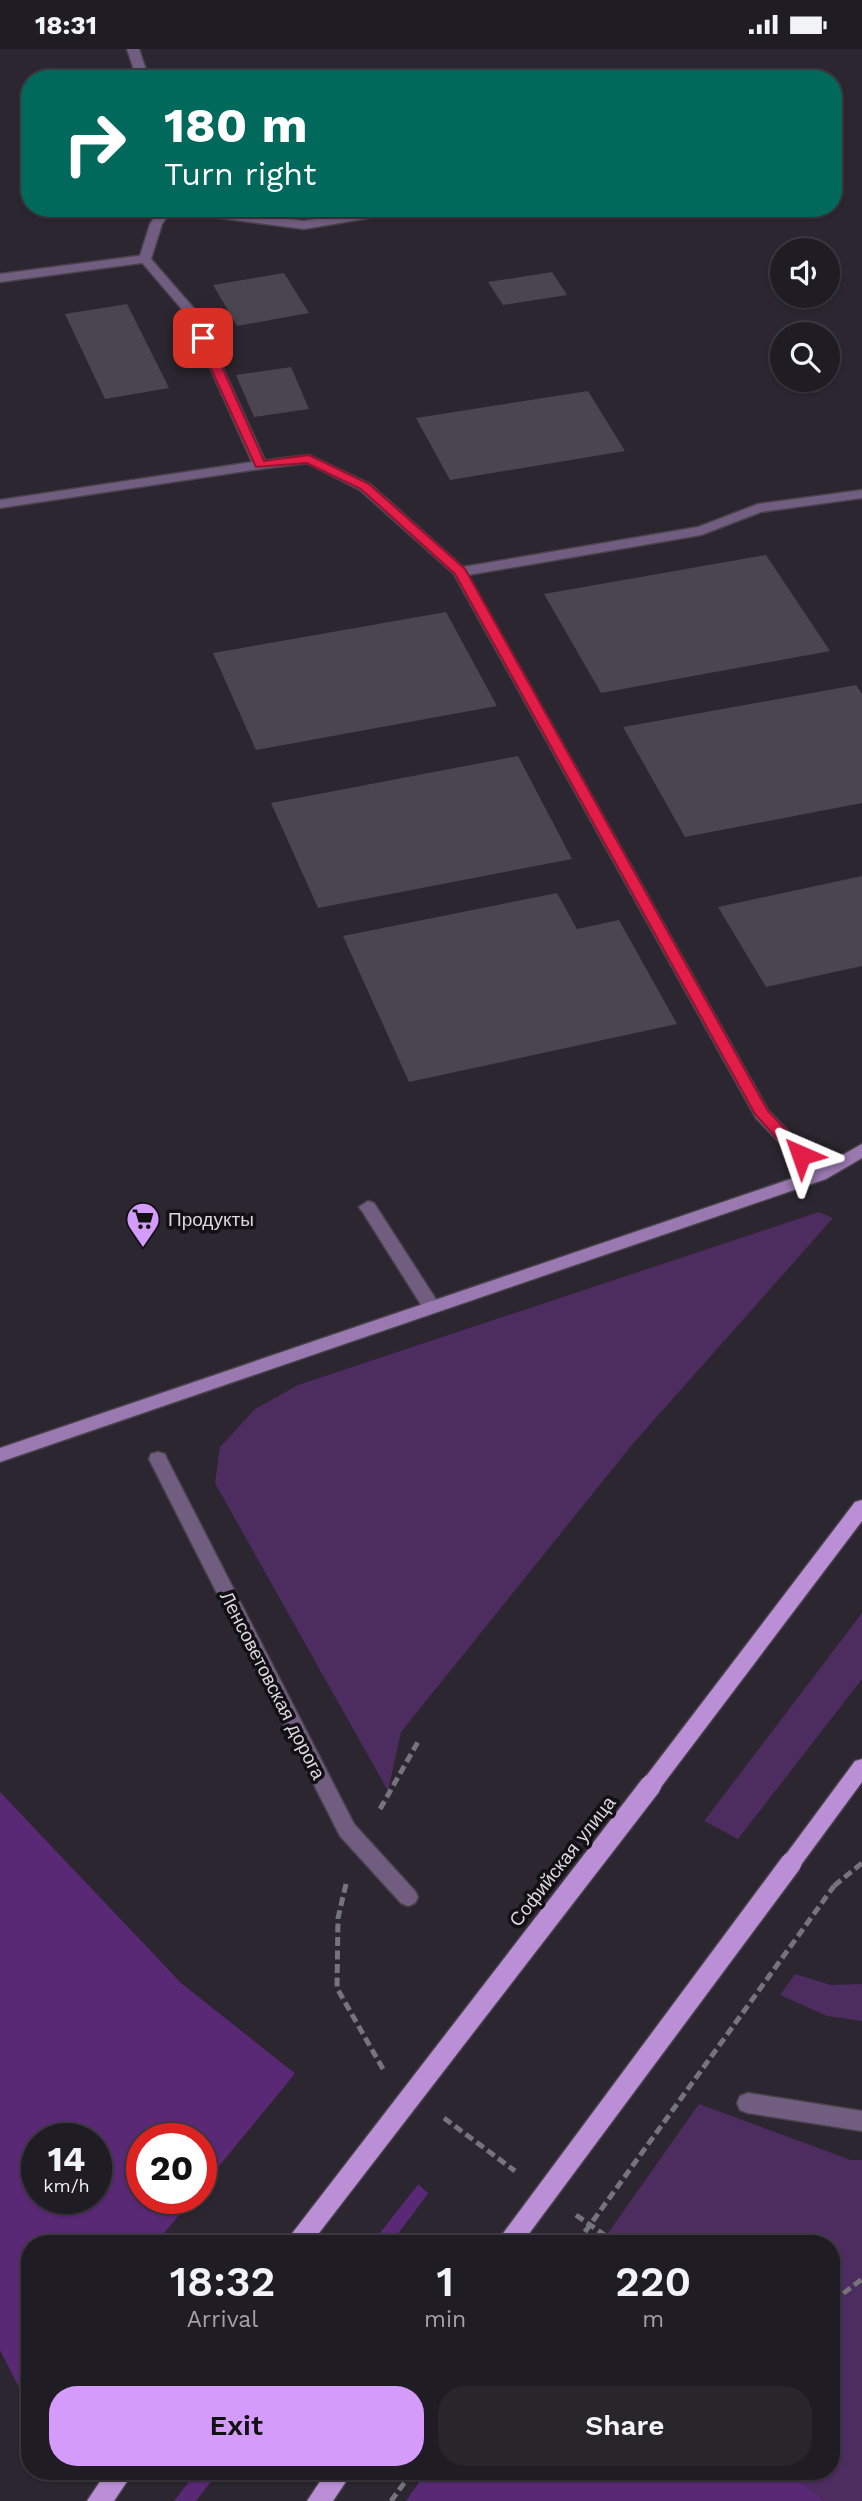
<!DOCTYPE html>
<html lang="en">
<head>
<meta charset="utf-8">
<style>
  body { margin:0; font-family:"Work Sans",sans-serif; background:#28252b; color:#f1f3f6; height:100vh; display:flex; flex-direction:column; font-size:26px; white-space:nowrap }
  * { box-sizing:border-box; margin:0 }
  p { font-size:23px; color:#a2a1a6 }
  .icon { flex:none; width:38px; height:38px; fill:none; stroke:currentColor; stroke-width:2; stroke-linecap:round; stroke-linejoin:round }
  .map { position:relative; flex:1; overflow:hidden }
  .drawer { position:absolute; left:21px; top:2186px; width:819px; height:245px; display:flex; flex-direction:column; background:#201c23; border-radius:28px; box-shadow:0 2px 5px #0004,0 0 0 2px #3d3a41 }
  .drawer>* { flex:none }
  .guide { position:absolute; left:21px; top:21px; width:821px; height:147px; border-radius:28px; box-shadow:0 2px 5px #0004,0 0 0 2px #3d3a41; background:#00695c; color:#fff; overflow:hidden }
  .controls { position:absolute; left:770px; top:189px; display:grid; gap:14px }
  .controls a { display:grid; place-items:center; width:70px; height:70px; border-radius:50%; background:#201c23; box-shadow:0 2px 5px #0004,0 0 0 2px #3d3a41; font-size:35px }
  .speed { position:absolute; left:21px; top:2074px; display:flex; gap:14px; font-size:35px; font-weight:700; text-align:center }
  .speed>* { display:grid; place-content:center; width:91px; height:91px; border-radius:50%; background:#201c23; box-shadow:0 2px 5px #0004,0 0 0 2px #3d3a41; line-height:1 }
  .speed small { font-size:18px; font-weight:400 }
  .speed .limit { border:10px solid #d22; background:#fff; color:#111 }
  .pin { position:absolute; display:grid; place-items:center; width:60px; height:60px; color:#fff; margin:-30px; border-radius:14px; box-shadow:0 4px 10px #0006 }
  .me { position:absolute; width:77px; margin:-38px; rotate:317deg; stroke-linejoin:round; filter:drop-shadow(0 0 5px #0008) }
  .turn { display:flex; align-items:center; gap:24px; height:147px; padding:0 28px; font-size:32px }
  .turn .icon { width:91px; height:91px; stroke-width:2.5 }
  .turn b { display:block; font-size:49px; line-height:60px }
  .eta { display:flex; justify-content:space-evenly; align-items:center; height:119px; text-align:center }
  .eta b { font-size:42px; font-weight:600; line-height:49px }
  .primary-button { display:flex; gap:14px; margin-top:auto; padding:14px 28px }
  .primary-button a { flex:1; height:80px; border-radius:28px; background:#d59bfa; color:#111; font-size:28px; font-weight:600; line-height:80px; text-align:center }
  .primary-button a+a { background:#28252b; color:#f1f3f6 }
  .status { display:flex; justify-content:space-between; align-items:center; height:49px; padding:0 35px; background:#201c23; direction:ltr }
  .status svg { height:19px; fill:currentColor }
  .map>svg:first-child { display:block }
</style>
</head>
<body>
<div class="status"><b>18:31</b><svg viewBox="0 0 49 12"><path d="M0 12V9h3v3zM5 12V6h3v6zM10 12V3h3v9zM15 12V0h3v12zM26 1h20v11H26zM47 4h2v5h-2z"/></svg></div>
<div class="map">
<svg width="862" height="2452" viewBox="0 0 862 2452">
  <rect width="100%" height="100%" fill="#2b262f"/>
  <!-- green -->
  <path fill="#4d2c60" d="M819,1163L833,1169L631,1397L401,1683L388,1742L215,1434L220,1398L255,1360L298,1336Z
    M862,1564V1630L738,1790L704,1772Z
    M795,1925L831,1936L862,1935V1972L827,1967L780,1946Z
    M699,2055L851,2111H862V2452H824L788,2422H831V2194H601Z"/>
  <!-- water -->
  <path fill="#5a2975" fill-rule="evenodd" d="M0,1743L181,1934L307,2034L483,2194H30V2360L0,2301ZM37,2090H96V2149H37ZM142,2090H201V2149H142Z
    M81,2422H788L824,2452H108Z"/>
  <!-- pier -->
  <path fill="#2b262f" d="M297,2022L420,2133L372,2194H156L193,2149H201V2139Z
    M430,2142L485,2192L486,2194H391Z
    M78,2422H197L174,2452H103Z
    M219,2422H427L406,2452H196Z"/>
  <!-- building -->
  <path fill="#4a454e" d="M552,223L567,246L503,256L488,233Z
    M284,224L309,264L237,277L213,236Z
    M127,255L169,339L105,350L65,265Z
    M291,318L309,360L254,368L236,326Z
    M588,342L625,402L450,431L416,369Z
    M766,506L830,602L601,644L544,545Z
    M446,563L497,657L256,701L213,604Z
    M856,636L862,645V754L685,788L623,678Z
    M518,707L572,810L318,859L271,754Z
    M862,827V917L766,938L718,858Z
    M557,844L577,880L619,871L677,975L409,1033L343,887Z"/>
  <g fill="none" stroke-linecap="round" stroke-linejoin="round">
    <defs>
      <path id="lane" d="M168,159H204L304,172L381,159H410L404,163L304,180L174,163Z
        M145,206L149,207V213L0,233V225Z
        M309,406L370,435L463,518L698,478L758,455L862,441V449L761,463L701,486L468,526L768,1061L826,1122L828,1126L826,1130H814L756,1069L454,525L360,441L307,414L260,420L253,416L260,412Z
        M368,1152L374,1154L437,1252L440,1257L437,1262H425L362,1162L359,1158Z
        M158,1403L165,1405L167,1410L354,1775L415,1842L418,1848L415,1854L408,1857L401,1854L340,1787L149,1410L151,1405Z
        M748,2044L862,2062V2082L748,2064L740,2061L737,2054L740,2047Z"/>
      <path id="street" d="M127,0H139L149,30H137Z
        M161,159H173L162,175L151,210L198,264L267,416L260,420L0,459V451L252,413L186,265L139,210L150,175Z"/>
      <path id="secondary" d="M862,1095V1109L826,1130L0,1413V1399L814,1122Z"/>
      <path id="primary" d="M862,1451V1472L658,1742L651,1744L644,1742L641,1736L644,1730L855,1453Z
        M862,1710V1733L798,1820L791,1823L784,1820L781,1814L784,1808L855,1712Z
        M107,2422H134L114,2452H87Z
        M327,2422H353L333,2452H307Z"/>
    </defs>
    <!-- lane casing -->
    <use href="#lane" stroke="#47424b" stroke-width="3"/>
    <!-- street casing -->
    <use href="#street" stroke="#47424b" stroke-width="3"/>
    <!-- secondary casing -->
    <use href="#secondary" stroke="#47424b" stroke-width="3"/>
    <!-- primary casing -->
    <use href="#primary" stroke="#47424b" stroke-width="3"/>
    <!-- path -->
    <path stroke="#77737b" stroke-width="5" stroke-dasharray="9 4.5" stroke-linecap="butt" d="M380,1760L419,1691
      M346,1835L338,1869L337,1939L383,2020
      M834,1837L862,1814
      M444,2069L515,2122
      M576,2166L616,2194
      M831,2245L840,2247L862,2230
      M391,2452L413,2422"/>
    <!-- lane -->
    <use href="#lane" fill="#715d7f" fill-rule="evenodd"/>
    <!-- street -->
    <use href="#street" fill="#715d7f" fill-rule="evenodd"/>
    <!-- secondary -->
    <use href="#secondary" fill="#9a79b0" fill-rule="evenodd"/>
    <!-- primary -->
    <use href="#primary" fill="#ba8fd6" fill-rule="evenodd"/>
    <defs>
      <path id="primary-bridge" d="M298,2194L651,1736
        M509,2194L791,1814"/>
    </defs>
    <!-- primary-bridge casing -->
    <use href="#primary-bridge" stroke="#47424b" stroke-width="24" stroke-linecap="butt"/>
    <!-- path-bridge -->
    <path stroke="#77737b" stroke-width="5" stroke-dasharray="9 4.5" stroke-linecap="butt" d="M577,2194L834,1837"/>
    <!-- primary-bridge -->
    <use href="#primary-bridge" stroke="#ba8fd6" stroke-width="21"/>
  </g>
  <!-- route -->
  <path fill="#e11d48" stroke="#92132f" stroke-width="2" d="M203,286L209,289L264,412L309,406L369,435L465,520L768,1062L806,1102L808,1106L806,1109H795L755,1065L455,525L361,440L307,414L256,418L197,289Z"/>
  <!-- icons -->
  <defs>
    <symbol id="supermarket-pin" viewBox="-11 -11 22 30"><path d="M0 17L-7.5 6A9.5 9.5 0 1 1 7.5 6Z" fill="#d59bfa" stroke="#121014"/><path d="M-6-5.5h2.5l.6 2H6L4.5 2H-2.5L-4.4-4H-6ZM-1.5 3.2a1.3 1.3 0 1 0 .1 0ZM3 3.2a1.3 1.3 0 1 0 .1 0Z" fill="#111"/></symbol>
  </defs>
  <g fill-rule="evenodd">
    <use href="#supermarket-pin" x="124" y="1151" width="38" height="52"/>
  </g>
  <g text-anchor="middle" stroke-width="7" stroke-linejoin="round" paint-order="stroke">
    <!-- poi labels -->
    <g font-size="19" fill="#dad7dd" stroke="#121014" text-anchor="start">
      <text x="168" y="1177">Продукты</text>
    </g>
    <!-- street labels -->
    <g font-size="19" fill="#dad7dd" stroke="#121014">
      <text transform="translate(273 1636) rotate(63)" y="7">Ленсоветовская дорога</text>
      <text transform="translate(562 1812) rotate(-52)" y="7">Софийская улица</text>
    </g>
  </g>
</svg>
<div class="controls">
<a><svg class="icon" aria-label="sound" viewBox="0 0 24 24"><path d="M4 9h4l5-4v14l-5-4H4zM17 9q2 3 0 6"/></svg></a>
<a><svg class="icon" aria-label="search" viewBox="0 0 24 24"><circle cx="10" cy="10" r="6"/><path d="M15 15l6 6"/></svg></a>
</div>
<div class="speed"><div>14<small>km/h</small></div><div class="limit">20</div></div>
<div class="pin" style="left:203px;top:289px;background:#d93025"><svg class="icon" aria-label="arrive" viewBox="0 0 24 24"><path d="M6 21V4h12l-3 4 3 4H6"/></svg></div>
<svg class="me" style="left:801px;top:1106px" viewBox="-20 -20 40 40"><path d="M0-17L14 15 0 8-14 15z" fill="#e11d48" stroke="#fff" stroke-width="4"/></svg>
<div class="guide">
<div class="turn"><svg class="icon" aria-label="right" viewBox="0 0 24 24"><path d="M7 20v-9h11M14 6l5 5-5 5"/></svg><div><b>180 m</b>Turn right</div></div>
</div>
<section class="drawer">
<div class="eta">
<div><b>18:32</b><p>Arrival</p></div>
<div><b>1</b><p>min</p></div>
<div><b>220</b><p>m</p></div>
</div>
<div class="primary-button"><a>Exit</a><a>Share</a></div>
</section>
</div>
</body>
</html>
